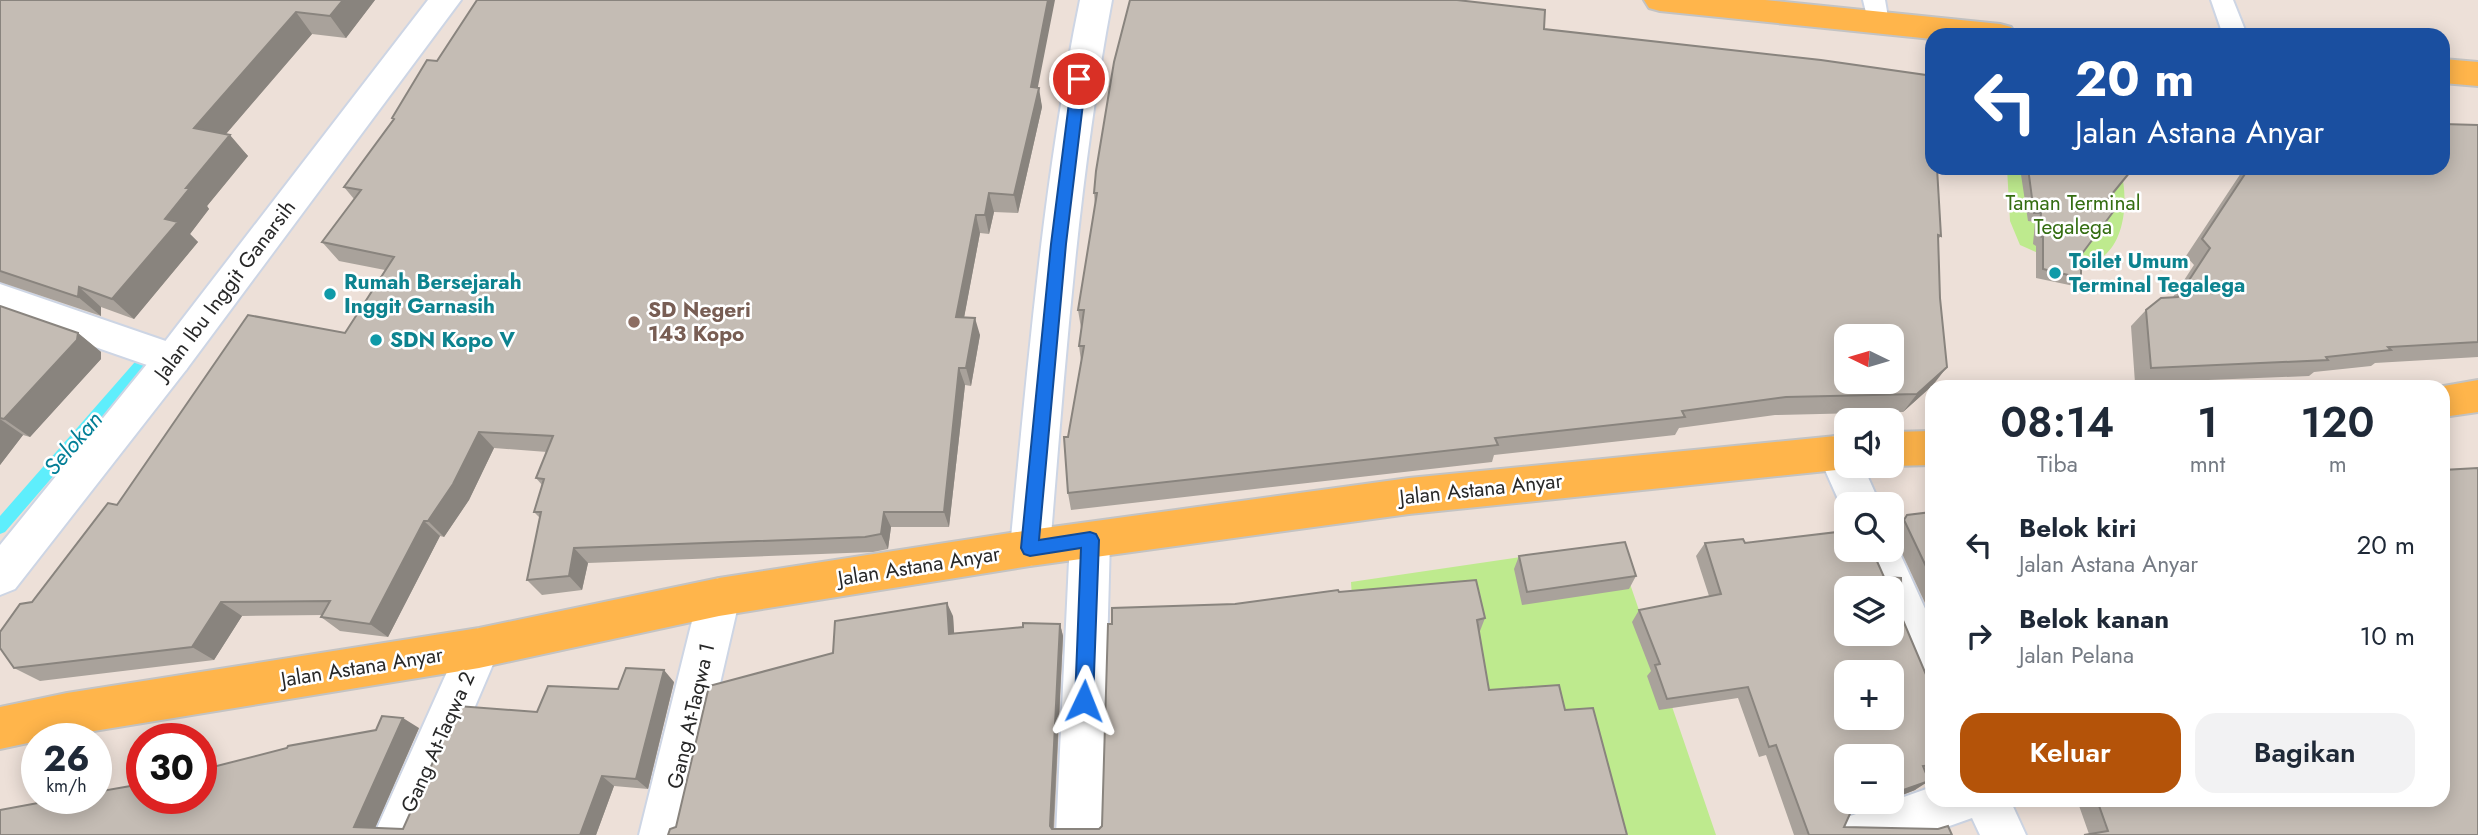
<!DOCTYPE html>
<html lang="id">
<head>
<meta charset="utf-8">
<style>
  body { margin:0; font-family:Jost,sans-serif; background:#f2f2f3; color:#1f2937; height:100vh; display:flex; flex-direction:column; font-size:26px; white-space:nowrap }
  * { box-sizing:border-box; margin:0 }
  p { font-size:23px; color:#747a83 }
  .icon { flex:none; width:38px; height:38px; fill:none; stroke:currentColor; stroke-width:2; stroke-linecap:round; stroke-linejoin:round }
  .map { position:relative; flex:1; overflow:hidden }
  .side { position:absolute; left:1925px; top:380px; width:525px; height:427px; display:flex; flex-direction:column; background:#fff; border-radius:21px; box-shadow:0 4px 18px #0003 }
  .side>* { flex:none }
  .top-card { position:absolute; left:1925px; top:28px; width:525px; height:147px; border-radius:21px; box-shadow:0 4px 18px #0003; background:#1a4fa0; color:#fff; overflow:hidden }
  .needle { width:46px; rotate:275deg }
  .tools { position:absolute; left:1834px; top:324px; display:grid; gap:14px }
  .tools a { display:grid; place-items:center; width:70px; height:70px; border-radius:14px; background:#fff; box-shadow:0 4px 18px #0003; font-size:35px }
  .speed { position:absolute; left:21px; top:723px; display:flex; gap:14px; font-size:35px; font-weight:700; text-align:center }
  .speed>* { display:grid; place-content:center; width:91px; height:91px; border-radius:50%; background:#fff; box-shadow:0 4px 18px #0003; line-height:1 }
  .speed small { font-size:18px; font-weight:400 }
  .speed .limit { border:10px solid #d22; background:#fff; color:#111 }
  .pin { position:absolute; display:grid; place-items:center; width:60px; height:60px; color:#fff; margin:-30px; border:4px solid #fff; border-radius:50%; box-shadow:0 2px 7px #0007 }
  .me { position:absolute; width:77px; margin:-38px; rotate:2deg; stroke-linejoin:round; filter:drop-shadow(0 0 5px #0008) }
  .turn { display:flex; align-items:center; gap:24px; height:147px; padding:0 35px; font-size:32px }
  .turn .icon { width:91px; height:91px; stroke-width:2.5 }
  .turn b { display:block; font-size:49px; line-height:60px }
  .eta { display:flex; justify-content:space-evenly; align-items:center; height:119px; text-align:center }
  .eta b { font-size:42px; font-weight:600; line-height:49px }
  .cta { display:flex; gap:14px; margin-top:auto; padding:14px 35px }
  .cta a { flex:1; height:80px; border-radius:21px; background:#b45309; color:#fff; font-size:28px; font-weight:600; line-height:80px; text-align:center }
  .cta a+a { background:#f2f2f3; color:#1f2937 }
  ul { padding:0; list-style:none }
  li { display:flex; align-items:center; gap:21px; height:91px; padding:0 35px }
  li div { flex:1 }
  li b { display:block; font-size:26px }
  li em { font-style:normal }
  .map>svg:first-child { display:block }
</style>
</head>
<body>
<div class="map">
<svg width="2478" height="835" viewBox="0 0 2478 835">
  <rect width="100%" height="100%" fill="#ede0d8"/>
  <!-- green -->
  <path fill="#beea8e" d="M2007,168H2120C2130,199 2126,260 2083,264C2062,266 2039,253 2020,245L2010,221Z
    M1616,543L1716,835H1367L1351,582Z"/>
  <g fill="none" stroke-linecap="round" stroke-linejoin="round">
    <!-- stream -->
    <path fill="#5eeefc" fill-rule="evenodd" d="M146,353L151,355L153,359L151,363L5,532L0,534V516L141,355Z"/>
    <defs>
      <path id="lane" d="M1863,0H1885L1889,23L1886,29L1878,31L1870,29Z
        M2211,0H2233L2247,35H2223Z"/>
      <path id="street" d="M1080,0H1112C1078,181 1065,364 1050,548L1044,561L1030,566L1016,561L1010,548C1028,364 1043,181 1080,0Z
        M0,284L186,348L192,359L186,370L173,374L0,314Z
        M1837,435L1846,438V466H1863L1880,504H1846V517L1817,452L1823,440Z
        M1090,522L1104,527L1110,540L1102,835H1056L1070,540L1076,527Z
        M1892,536L1932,624V693L1917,687L1892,629V588H1875L1859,550H1892Z
        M719,578L734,583L740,597L685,835H639L698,597L704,583Z
        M479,628L494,634L500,648L420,835H374L464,634Z
        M1932,787V800H2010L2026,835H1980L1972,818L1924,835H1835L1842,819Z"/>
      <path id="secondary" d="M428,0H461L186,370L15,589L0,595V545L160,348Z"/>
      <path id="primary" d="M1644,0H1765L2000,24L2011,27L2016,35H1932V39L1660,11L1649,8Z
        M2443,59L2478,62V86L2443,83Z
        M2478,380V412L2443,417V387H2438Z
        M1932,431V465L1892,466H1891L1892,432Z
        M1846,435V466H1855L1846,469L1409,514L1030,566L719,616L479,668L51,738H37V741L0,749V707L67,693L479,628L719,578L1030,530L1409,478Z"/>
    </defs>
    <!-- lane casing -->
    <use href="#lane" stroke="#cdd5e4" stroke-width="4"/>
    <!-- street casing -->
    <use href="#street" stroke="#cdd5e4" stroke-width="4"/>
    <!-- secondary casing -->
    <use href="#secondary" stroke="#cdd5e4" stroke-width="4"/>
    <!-- primary casing -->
    <use href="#primary" stroke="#c3c3c3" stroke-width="4"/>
    <!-- lane -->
    <use href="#lane" fill="#fff" fill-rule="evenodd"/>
    <!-- street -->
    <use href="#street" fill="#fff" fill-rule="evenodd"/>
    <!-- secondary -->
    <use href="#secondary" fill="#fff" fill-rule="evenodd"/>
    <!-- primary -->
    <use href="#primary" fill="#ffb54b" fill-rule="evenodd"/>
  </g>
  <!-- wall -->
  <path fill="#a9a29b" d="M0,0H375L346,38L312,34L226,134L248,156L207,206L209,209L190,234L198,242L134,319L101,307V316L0,282Z
    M1544,29L1941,236L1938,239L1933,385L1903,412L1775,415L1679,428L1675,435L1494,455L1492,462L1071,510L1068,493V437L1081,361L1079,346L1081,328L1078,310L1095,205L1094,193Z
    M1038,88L1042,107L1018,213L994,212L989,234L980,233L964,317L980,335L971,386L965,385L949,527H891L888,549L873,552L588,563L582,590L542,595L527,580L540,518L534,512L542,485L536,478L547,452L494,448L469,500L444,537L440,536L388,637L340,631L321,617L322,615L242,616L214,660L40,681L14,668L32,602L117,505L345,333L385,270L339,261L322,242L354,199L344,187L393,120L392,118Z
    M2478,125V357L2375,363L2371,366L2314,372L2309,376L2135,383L2131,326L2146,310L2173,297L2194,265L2186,256L2241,173L2246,168H2443Z
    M2020,168H2122L2108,199L2081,255V278L2074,286L2036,278V246L2033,244L2035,222L2028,221Z
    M0,306L78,333L101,352V359L30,437L23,435L0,465Z
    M1932,512V618L1893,534L1895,528L1907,515Z
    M1705,543H1745L1902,618L1927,677L1932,679V773L1926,774L1915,790L1892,799V756L1846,802H1883L1850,813L1844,827L1952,835H1794L1766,755L1759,757L1738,698L1659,710L1647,676L1651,671L1632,622L1639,610L1709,596L1696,556Z
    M1519,556L1636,576L1629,589L1522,605L1514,569Z
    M1339,592L1485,618L1480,631H1479L1489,690L1565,710L1627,835L676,827L833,653L953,616L954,634L1060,624L1063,636L1054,829H1099L1102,826L1112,624L1235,604Z
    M674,682L648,789L614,786L596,835H0L142,784L419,728L375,828L403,829L537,712L618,689Z
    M2077,800H2443L2478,835L2089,834Z"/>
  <!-- shaded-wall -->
  <path fill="#89847e" d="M343,0H375L346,38L330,16Z
    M1048,0H1055L1034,107L1031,87Z
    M296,12L312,34L213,149L194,128Z
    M1039,88L1042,107L1018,213L1014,195Z
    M230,135L248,156L207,206L209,209L190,234L198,242L134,319L112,299L186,188Z
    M989,193L994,212L989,234L985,215Z
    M976,215L980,233L961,334L956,317Z
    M79,287L101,307V316L78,297Z
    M975,318L980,335L971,386L966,368Z
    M78,333L101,352V359L30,437L4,419Z
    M1947,367L1933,385L1903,412L1917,394Z
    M959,368L965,385L949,527L944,512Z
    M0,419L23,435L0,465Z
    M479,432L494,448L469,500L444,537L428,521Z
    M884,512L891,527L888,549L881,534Z
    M424,521L440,536L388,637L370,624Z
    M574,548L588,563L582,590L569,576Z
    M221,602L242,616L214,660L192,647Z
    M947,603L953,616L955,646L949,634Z
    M1060,624L1063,636L1053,835L1050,826Z
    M664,670L674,682L648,789L636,779Z
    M403,718L419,728L372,835L354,827Z
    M602,776L614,786L596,835H580Z
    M1929,781L1915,790L1892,799V794Z
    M1870,802H1883L1841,817L1853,807Z"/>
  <!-- building -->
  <path fill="#c4bcb4" stroke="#89847e" stroke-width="2" fill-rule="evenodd" d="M0,0H343L330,16L296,12L194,128L230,135L186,188H190L165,219L178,222L112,299L79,287L78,297L0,271Z
    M477,0H1048L1031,87L1039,88L1014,195L989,193L985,215H976L956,317L975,318L966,368H959L944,512H884L881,534L865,537L574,548L569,576L527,580L541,512H534L544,479L536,478L553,436L479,432L453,484L428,521H424L370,624L321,617L330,601L221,602L192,647L14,668L0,648V632L20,604L32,602L108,503L117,505L248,315L345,333L394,257L322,242L361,190L344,187L394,119L392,118L427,60L437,61Z
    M1130,0H1457L1545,10L1544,29L1821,60L1926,75L1932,81V168H1937L1941,236L1938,235L1940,298L1947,367L1917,394L1786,397L1682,411L1685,417L1495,438L1498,445L1068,493L1064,437H1068L1084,346H1079L1084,310H1078L1097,193H1094L1096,171L1114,62ZM1846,336H1892V382H1846Z
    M2443,124L2478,125V342L2388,347L2391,350L2326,357L2328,360L2151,368L2146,310L2161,298L2178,297L2210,248L2202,239L2249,168H2443Z
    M2028,168H2122L2130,172L2108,199L2119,204L2081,255V278L2043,269V237L2039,236L2041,213H2034Z
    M0,306L78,333L77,340L4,419L0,418Z
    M2478,468V835H2084L2108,831L2097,800H2443V470Z
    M1932,512V579L1904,520L1907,515Z
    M1846,531V550H1872L1884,577L1901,578L1902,618L1927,677L1932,679V765L1923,766L1929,781L1892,794V756H1846V802H1870L1853,807L1844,827L1938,829L1948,826L1952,835H1809L1776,745L1769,747L1748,687L1667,699L1655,665L1660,664L1639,610L1721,594L1705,543L1743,539L1745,543ZM1846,588H1892V634H1846ZM1846,672H1892V718H1846Z
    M1625,542L1636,576L1527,592L1519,556Z
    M1476,580L1485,618L1477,620L1489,690L1559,685L1565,710L1593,708L1627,835H668L670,829L676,827L709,686L833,653L835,621L947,603L949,634L1023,627V623L1060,624L1050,826L1052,829H1099L1102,826L1108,624H1112V608L1235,604L1338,590L1339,592Z
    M626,668L664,670L636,779L602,776L580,835H0V810L65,798H96V792L142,784V798H201V770L287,748L288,746L376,730L382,716L403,718L354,827L403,829L458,706L537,712L548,686L618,689Z"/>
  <!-- route -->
  <path fill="#1a73e8" stroke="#114b97" stroke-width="2" d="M1079,74L1086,79L1066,244L1039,540L1090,532L1096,534L1099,540L1093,701L1091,707L1084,709L1078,707L1075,701L1081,548L1030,556L1024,554L1021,548L1051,244L1072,79Z"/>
  <!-- markers -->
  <g fill="#0f9aa8" stroke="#fff" stroke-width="2.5">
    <circle cx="2055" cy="273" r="7"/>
    <circle cx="330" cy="294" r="7"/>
    <circle cx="376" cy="340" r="7"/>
  </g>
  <circle fill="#8d6e63" stroke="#fff" stroke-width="2.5" cx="634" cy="322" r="7"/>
  <g text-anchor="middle" stroke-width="5" stroke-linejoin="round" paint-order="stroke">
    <!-- park labels -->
    <g font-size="21" fill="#346d11" stroke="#fff">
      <text x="2073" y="210">Taman Terminal<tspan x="2073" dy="24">Tegalega</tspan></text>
    </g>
    <!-- culture labels -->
    <g font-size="21" font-weight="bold" fill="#0d838f" stroke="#fff" text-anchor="start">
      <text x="2069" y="268">Toilet Umum<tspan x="2069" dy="24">Terminal Tegalega</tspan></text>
      <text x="344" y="289">Rumah Bersejarah<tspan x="344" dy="24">Inggit Garnasih</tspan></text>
      <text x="390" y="347">SDN Kopo V</text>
    </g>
    <!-- street labels -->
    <g font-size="21" fill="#282828" stroke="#fff">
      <text transform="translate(225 290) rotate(-53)" y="7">Jalan Ibu Inggit Ganarsih</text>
      <text transform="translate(1481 489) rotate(-6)" y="7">Jalan Astana Anyar</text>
      <text transform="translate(919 566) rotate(-9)" y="7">Jalan Astana Anyar</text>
      <text transform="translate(362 667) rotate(-9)" y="7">Jalan Astana Anyar</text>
      <text transform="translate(691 716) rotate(-77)" y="7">Gang At-Taqwa 1</text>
      <text transform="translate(438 742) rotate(-66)" y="7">Gang At-Taqwa 2</text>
    </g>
    <!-- education labels -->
    <g font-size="21" font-weight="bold" fill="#785e54" stroke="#fff" text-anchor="start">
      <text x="648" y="317">SD Negeri<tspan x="648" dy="24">143 Kopo</tspan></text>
    </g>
    <!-- water labels -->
    <g font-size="23" font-style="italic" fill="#027e96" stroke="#fff">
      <text transform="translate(73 443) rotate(-49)" y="8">Selokan</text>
    </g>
  </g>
</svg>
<div class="tools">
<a><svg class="needle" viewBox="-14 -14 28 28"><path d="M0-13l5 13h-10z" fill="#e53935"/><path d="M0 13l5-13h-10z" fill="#747a83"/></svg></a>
<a><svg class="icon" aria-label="sound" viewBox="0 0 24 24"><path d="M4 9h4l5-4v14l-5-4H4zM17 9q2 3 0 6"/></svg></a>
<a><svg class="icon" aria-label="search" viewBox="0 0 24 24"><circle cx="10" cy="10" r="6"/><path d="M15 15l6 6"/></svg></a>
<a><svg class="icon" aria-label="layers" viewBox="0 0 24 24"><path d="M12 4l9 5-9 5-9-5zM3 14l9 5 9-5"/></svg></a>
<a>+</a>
<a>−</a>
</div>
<div class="speed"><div>26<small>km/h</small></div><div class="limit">30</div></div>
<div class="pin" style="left:1079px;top:79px;background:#d93025"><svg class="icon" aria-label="arrive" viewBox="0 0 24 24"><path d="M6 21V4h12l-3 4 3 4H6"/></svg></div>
<svg class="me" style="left:1084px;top:701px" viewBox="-20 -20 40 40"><path d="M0-17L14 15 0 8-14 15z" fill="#1a73e8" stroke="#fff" stroke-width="4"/></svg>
<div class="top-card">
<div class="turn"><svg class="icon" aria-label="left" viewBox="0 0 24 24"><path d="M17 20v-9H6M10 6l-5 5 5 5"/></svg><div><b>20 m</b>Jalan Astana Anyar</div></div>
</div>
<section class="side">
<div class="eta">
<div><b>08:14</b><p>Tiba</p></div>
<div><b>1</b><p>mnt</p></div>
<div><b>120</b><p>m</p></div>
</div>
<ul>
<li><svg class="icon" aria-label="left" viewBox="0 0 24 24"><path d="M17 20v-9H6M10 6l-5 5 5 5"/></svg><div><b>Belok kiri</b><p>Jalan Astana Anyar</p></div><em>20 m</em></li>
<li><svg class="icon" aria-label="right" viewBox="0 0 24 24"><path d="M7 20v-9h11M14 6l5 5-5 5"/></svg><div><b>Belok kanan</b><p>Jalan Pelana</p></div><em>10 m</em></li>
</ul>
<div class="cta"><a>Keluar</a><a>Bagikan</a></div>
</section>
</div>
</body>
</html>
